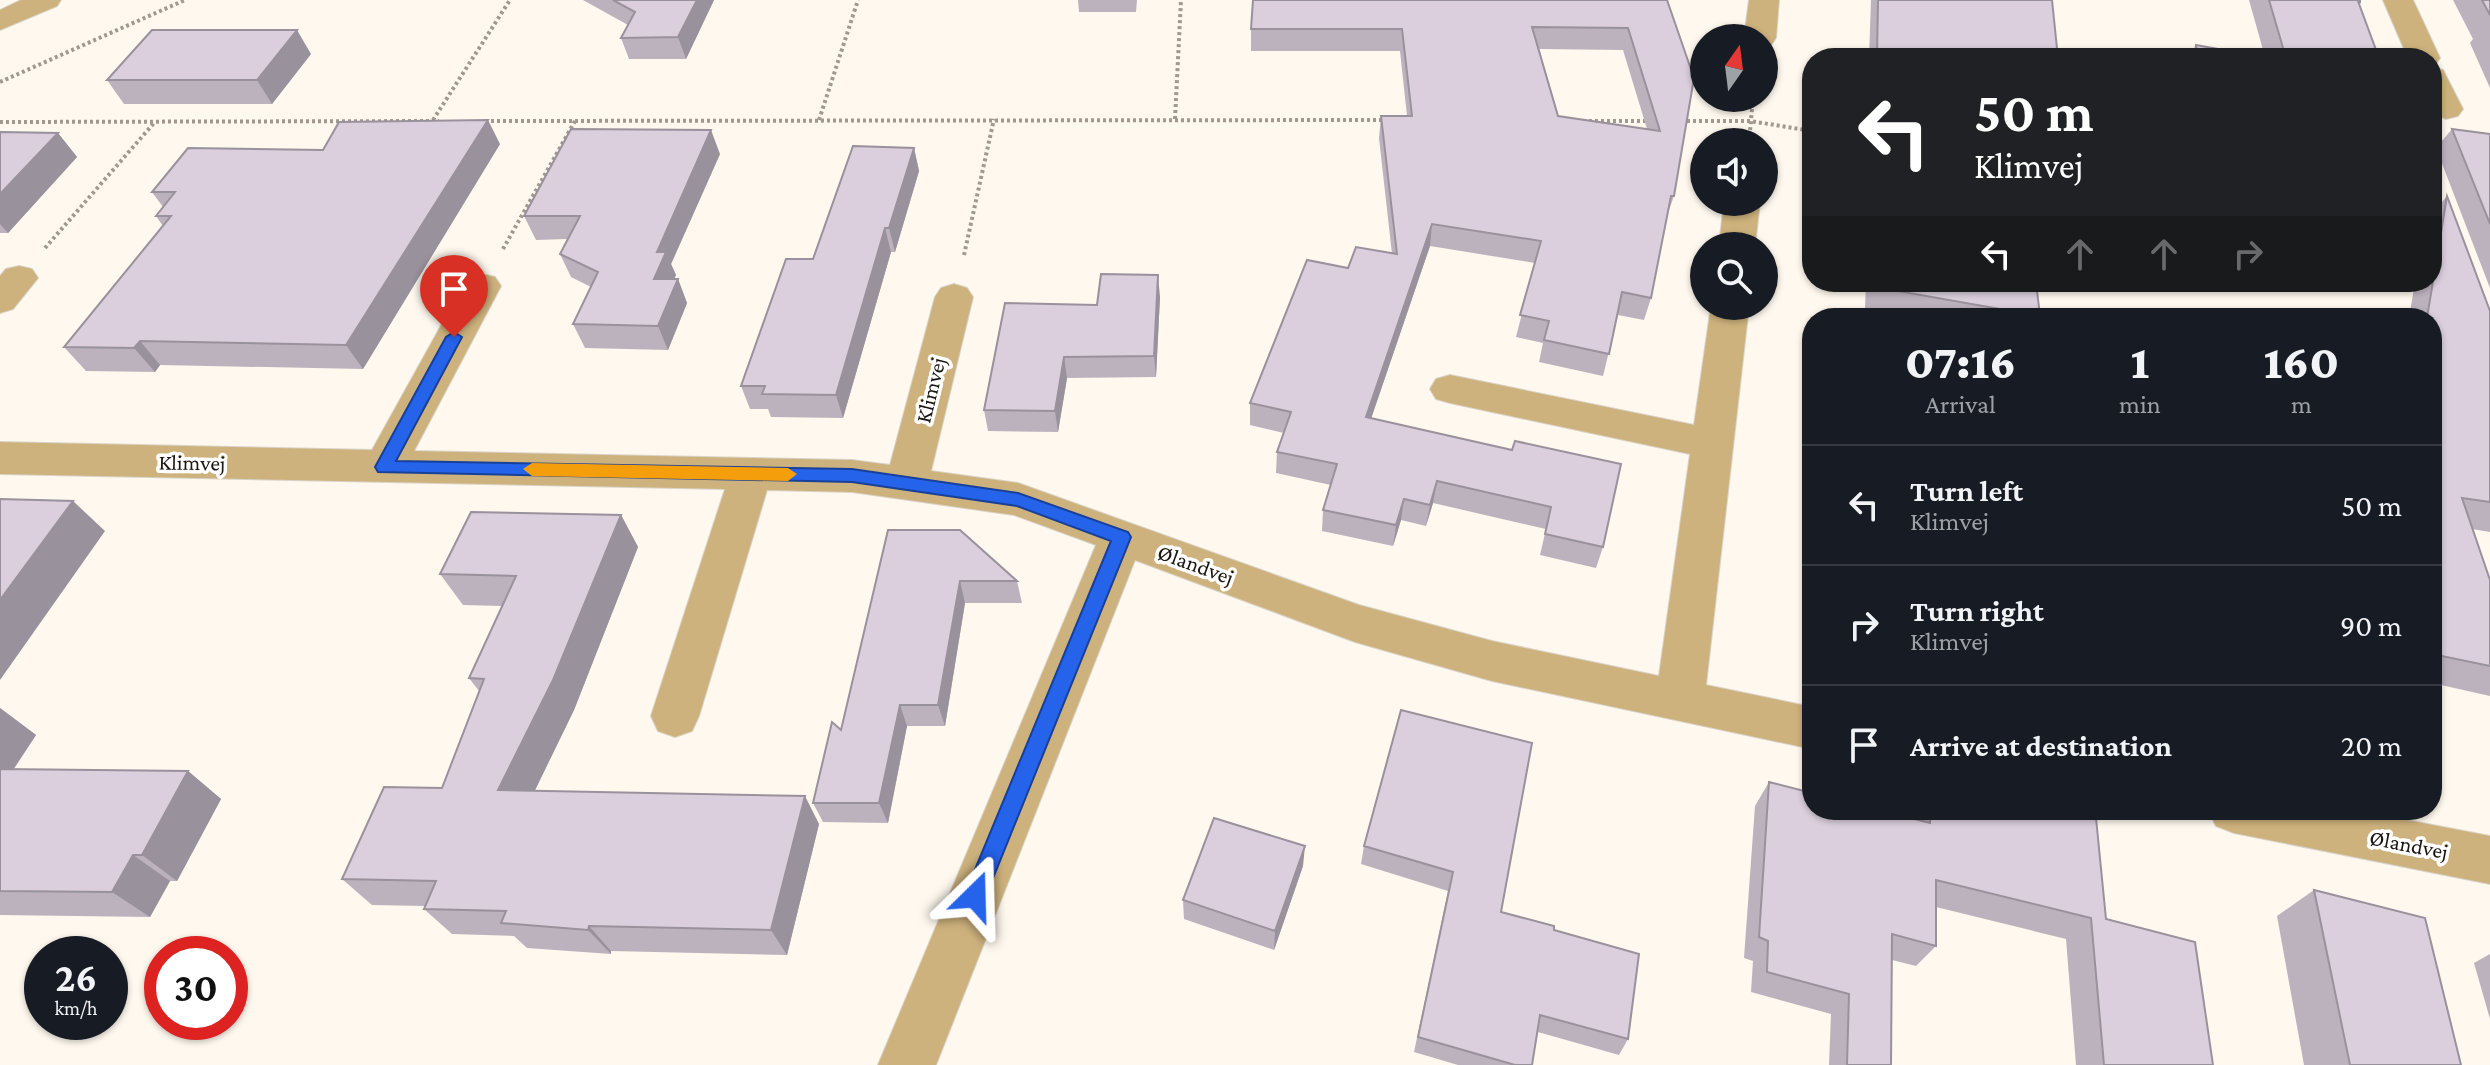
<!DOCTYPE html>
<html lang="en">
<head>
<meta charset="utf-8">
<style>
  body { margin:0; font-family:"Crimson Pro",serif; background:#20242c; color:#f1f3f6; height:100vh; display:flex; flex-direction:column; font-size:30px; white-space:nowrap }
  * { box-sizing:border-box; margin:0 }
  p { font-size:26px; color:#9ea1a6 }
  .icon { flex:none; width:44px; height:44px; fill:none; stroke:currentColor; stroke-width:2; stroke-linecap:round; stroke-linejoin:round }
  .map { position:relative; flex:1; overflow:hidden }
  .panel { position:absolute; left:1802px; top:308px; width:640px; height:512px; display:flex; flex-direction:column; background:#171b24; border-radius:32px; box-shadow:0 2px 6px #0004 }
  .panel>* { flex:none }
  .hud { position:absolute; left:1802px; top:48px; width:640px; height:244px; border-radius:32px; box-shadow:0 2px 6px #0004; background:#202124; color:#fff; overflow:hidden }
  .needle { width:52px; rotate:14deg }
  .controls { position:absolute; left:1690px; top:24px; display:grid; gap:16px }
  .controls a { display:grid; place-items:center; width:88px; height:88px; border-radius:50%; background:#171b24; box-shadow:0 2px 6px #0004; font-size:40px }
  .speed { position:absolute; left:24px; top:936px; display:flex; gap:16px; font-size:40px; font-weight:700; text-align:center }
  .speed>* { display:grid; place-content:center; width:104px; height:104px; border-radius:50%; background:#171b24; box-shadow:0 2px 6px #0004; line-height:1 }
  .speed small { font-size:20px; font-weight:400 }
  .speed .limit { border:12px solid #d22; background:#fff; color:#111 }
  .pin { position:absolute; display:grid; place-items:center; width:68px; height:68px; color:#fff; margin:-82px -34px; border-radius:50% 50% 50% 0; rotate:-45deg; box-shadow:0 0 8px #0007 }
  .pin .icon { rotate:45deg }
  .me { position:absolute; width:88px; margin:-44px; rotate:22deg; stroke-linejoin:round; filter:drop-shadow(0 0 6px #0008) }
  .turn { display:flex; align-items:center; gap:28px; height:168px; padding:0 40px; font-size:36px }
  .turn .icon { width:104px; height:104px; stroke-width:2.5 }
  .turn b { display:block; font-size:56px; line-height:68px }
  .lanes { display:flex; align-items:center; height:76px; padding:0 40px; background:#0003; justify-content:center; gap:40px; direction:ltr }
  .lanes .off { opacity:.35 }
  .eta { display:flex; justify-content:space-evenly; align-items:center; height:136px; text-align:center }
  .eta b { font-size:48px; font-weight:800; line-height:56px }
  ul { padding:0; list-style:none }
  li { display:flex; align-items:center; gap:24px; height:120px; padding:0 40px; border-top:2px solid #363941 }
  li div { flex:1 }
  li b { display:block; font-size:30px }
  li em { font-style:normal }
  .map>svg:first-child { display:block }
</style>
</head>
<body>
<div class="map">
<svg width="2490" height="1065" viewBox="0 0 2490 1065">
  <rect width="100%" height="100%" fill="#fef8ee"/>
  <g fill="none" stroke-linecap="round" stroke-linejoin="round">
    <defs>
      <path id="minor" d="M1749,0H1779L1776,38L1771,45L1764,46V38H1744Z
        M2383,0H2413L2440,58L2435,65L2432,66V58H2408Z
        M2432,67L2443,70L2463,109L2458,116L2446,119L2432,113Z
        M1724,202H1760L1755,246H1719Z
        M19,266L32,269L38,278L13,309L0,313V276L6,269Z
        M482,274L495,277L501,286L414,451L852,460L890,465L935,297L941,288L954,284L967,288L973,297L931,471L1018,483L1359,605L1492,641L1659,676L1690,454L1450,403L1436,399L1430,389L1436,379L1450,375L1694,425L1711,306H1749L1706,685L1812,707V749L1492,681L1355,642L1135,560L936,1065H878L1096,545L1014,515L852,492L767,490L699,716L692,731L675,737L658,731L651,716L725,489L0,474V442L372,450L463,286L469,277Z
        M2208,810H2355L2490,836V884L2234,833L2216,826Z"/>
      <path id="tertiary" d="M21,0H61L57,6L0,30V10Z"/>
    </defs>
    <!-- minor casing -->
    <use href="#minor" stroke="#d9d4ca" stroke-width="2"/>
    <!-- tertiary casing -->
    <use href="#tertiary" stroke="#d9d4ca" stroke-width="2"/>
    <!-- path -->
    <path stroke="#9e9991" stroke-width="4" stroke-dasharray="3 3" stroke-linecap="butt" d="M0,82L185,0
      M1175,119L1181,0
      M433,120L510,0
      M819,120L858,0
      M485,121L1387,120
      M1589,121H1651
      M1681,121H1750L1812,131
      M0,122L439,121
      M1749,142L1753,98
      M45,248L154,123
      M503,249L575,121
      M964,255L994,119"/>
    <!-- minor -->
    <use href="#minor" fill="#ceb27d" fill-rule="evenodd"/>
    <!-- tertiary -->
    <use href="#tertiary" fill="#ceb27d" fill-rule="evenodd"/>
  </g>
  <!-- wall -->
  <path fill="#bcb2be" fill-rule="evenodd" d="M583,0H714L686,59H629L621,38L628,25Z
    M1078,0H1137L1136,12H1079Z
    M1667,0L1674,196L1666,218L1651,298L1644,320L1618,315L1603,376L1539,362L1543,343L1516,337L1535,263L1430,246L1371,419L1512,450L1603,547L1596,568L1540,555L1546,529L1433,503L1426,526L1401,520L1393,546L1322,531L1323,510L1331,485L1276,473L1277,452L1284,433L1250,425V403L1348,268L1392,254L1379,138L1381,116H1407L1400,51H1251V29ZM1539,49L1623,50L1647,129L1558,116Z
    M1871,0H2052L2058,58H1869Z
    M2249,0H2360V2L2359,4L2379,58H2188L2196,45L2265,57Z
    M2453,0H2490V88L2470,43L2473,39Z
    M311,54L272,104H124L107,80Z
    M2452,129L2490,134V288L2436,148Z
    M0,132L58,133L77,157L8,233H0Z
    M500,144L363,369L160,365L155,372L86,371L64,347L163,226L156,216L163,207L152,192L323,150Z
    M914,148L919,171L895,252H891L843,418L771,417L768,409H750L741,386L813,259Z
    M720,154L671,264L676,275L674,279H678L687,303L668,350L585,348L573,324L591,287L571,277L560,254L567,239L536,240L524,216Z
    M2447,196L2490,311V532L2472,529L2490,580V696L2432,683V318H2409L2415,282H2432V214Z
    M1866,282H2036L2040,316V318H1920L1865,308Z
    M1160,297L1156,377L1067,378L1058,432L988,431L984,410L1097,305Z
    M621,515L638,547L574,710L535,790L819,824L787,955L611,951V954L527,948L514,936L452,934L424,909L426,906L372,905L342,879L442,788L479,691L469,678L502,606L463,605L440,574Z
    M888,530L1017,581L1022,603H965L945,726H907L888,823L823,822L813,803L841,730Z
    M0,708L36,735L14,769L188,771L221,799L177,881H170L150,917L0,915Z
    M1401,710L1501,912L1554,930L1628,1039L1619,1055L1538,1032L1532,1065H1458L1414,1052L1448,891L1361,864L1364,846Z
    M1769,782L1911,818V810H2061L2106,919L2213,1065H2076L2066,939L1936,907V946L1916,966L1892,960L1891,1065H1829L1831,1014L1751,992L1753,961L1744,958L1755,806Z
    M1303,866L1274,950L1184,919L1183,900Z
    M2314,890L2461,1065H2304L2277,916Z
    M2490,954V1019L2474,963Z"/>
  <!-- shaded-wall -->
  <path fill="#99919b" d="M697,0H714L686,59L678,37Z
    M297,30L311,54L272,104L257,80Z
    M488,120L500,144L363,369L346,345Z
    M711,130L720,154L671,264L676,275L664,302L654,279L657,252Z
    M58,133L77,157L8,233L0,224V194Z
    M914,148L919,171L895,252L889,228Z
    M1432,224L1430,246L1364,439L1366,417Z
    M885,228L891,252L843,418L836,395Z
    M1158,275L1160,297L1156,377L1154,356Z
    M678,279L687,303L668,350L658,326Z
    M140,341L160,365L155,372L134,348Z
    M1064,357L1067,378L1058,432L1055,411Z
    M1437,481L1433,503L1426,526L1430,505Z
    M1404,499L1401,520L1393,546L1396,525Z
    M73,501L105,531L0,680V600Z
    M621,515L638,547L574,710L522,817L498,790Z
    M960,581L965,603L945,726L938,705Z
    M900,705L907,726L888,823L879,803Z
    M0,708L36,735L0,789Z
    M188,771L221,799L177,881L142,855Z
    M805,796L819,824L787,955L771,930Z
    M1305,846L1303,866L1274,950L1275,931Z
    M133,855L170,881L150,917L112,892Z
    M589,926L611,951V954L588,930Z"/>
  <!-- building -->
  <path fill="#dbcfdd" stroke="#99919b" stroke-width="2" fill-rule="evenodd" d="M613,0H697L678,37L621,38L635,12Z
    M1253,0H1667L1694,78L1674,196H1671L1651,298L1622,292L1609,354L1544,340L1549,321L1520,315L1541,241L1432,224L1366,417L1512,450L1515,441L1621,464L1603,547L1545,534L1551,507L1437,481L1430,505L1404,499L1396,525L1323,510L1337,464L1277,452L1291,412L1250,403L1307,260L1348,268L1356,247L1397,254L1381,116H1412L1402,29H1251ZM1532,27L1628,28L1660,131L1558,116Z
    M1878,0H2052L2058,58H1877Z
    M2269,0H2360V2L2358,1L2379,58H2286Z
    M2482,0H2490V15Z
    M152,30H297L257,80H107Z
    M2196,45L2268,58H2197Z
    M488,120L346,345L140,341L134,348L64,347L171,216H156L175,192H152L188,148L323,150L339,122Z
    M571,129L711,130L657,252H666L654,279H678L658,326L573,324L598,272L560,254L580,216H524Z
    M2452,129L2490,134V224Z
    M0,132L58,133L0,194Z
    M853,146L914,148L889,228H885L836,395L762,394L765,386H741L786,259H813Z
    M2447,196L2490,311V502L2462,498L2490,580V666L2432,654V318H2427Z
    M1101,274L1158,275L1154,356L1064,357L1055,411L984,410L1005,303L1097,305Z
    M1875,282H2036L2040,316L1875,287Z
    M2148,312L2185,318H2149Z
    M0,499L73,501L0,600Z
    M471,512L621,515L553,680L498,790L805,796L771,930L589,926L588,930L501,923L506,911L424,909L436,881L342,879L384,787L442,788L484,679L469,678L516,576L440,574Z
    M888,530H960L1017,581H960L938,705H900L879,803H813L832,722L841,730Z
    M1401,710L1532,743L1501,912L1554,926V930L1639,954L1628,1039L1540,1015L1532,1065H1515L1418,1037L1453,872L1364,846Z
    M0,769L188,771L142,855H133L112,892L0,891Z
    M1769,782L1812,793V810H1879L1930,823V810H2061L2096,818L2106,919L2195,942L2213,1065H2104L2091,918L1936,880V946L1892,934L1891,1065H1847L1849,994L1767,972L1768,941L1759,937Z
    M1214,818L1305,846L1275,931L1183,900Z
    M2314,890L2425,918L2461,1065H2350Z"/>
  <!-- route -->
  <path fill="#2563eb" stroke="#184099" stroke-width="2" d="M454,332L462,337L396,461L852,469L1018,493L1128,532L1131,537L983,903L975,906L968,903L964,896L1111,541L1017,506L852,482L378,472L375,467L446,337Z"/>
  <!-- slow -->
  <path fill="#f59e0b" d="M532,463L788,468L797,474L788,481L532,476L523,469Z"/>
  <g text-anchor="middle" stroke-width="7" stroke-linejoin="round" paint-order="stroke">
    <!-- street labels -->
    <g font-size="22" fill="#191610" stroke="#fff">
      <text transform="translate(930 390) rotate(-76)" y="8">Klimvej</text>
      <text transform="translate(192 462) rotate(1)" y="8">Klimvej</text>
      <text transform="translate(1196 564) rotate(20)" y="8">Ølandvej</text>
      <text transform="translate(2409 844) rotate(11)" y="8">Ølandvej</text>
    </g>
  </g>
</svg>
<div class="controls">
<a><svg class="needle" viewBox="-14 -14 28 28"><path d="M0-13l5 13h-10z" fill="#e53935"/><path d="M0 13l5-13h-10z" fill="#9ea1a6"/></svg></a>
<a><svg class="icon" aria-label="sound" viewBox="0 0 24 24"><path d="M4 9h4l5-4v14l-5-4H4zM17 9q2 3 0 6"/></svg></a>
<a><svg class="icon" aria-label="search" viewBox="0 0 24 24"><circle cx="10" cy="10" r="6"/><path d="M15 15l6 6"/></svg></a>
</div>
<div class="speed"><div>26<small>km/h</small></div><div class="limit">30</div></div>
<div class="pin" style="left:454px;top:337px;background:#d93025"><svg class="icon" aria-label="arrive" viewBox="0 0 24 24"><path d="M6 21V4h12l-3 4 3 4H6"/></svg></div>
<svg class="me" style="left:975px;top:896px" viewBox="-20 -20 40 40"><path d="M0-17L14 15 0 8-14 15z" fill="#2563eb" stroke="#fff" stroke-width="4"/></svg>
<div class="hud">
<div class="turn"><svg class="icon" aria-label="left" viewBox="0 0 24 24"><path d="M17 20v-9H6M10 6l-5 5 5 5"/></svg><div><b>50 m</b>Klimvej</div></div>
<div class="lanes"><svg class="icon" aria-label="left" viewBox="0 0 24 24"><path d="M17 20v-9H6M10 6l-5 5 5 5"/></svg><svg class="icon off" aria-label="ahead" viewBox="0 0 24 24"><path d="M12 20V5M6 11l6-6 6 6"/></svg><svg class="icon off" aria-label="ahead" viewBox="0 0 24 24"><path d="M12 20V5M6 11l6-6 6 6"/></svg><svg class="icon off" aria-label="right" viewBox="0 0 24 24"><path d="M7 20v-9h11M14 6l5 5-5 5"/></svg></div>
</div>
<section class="panel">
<div class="eta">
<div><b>07:16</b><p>Arrival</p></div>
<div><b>1</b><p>min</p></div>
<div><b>160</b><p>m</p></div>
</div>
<ul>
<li><svg class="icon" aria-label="left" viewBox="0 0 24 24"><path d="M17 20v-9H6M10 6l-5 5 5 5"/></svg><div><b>Turn left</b><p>Klimvej</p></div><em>50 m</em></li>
<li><svg class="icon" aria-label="right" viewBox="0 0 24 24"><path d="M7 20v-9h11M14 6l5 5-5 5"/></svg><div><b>Turn right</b><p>Klimvej</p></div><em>90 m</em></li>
<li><svg class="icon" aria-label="arrive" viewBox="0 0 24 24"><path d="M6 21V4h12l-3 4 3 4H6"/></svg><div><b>Arrive at destination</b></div><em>20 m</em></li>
</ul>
</section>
</div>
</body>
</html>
